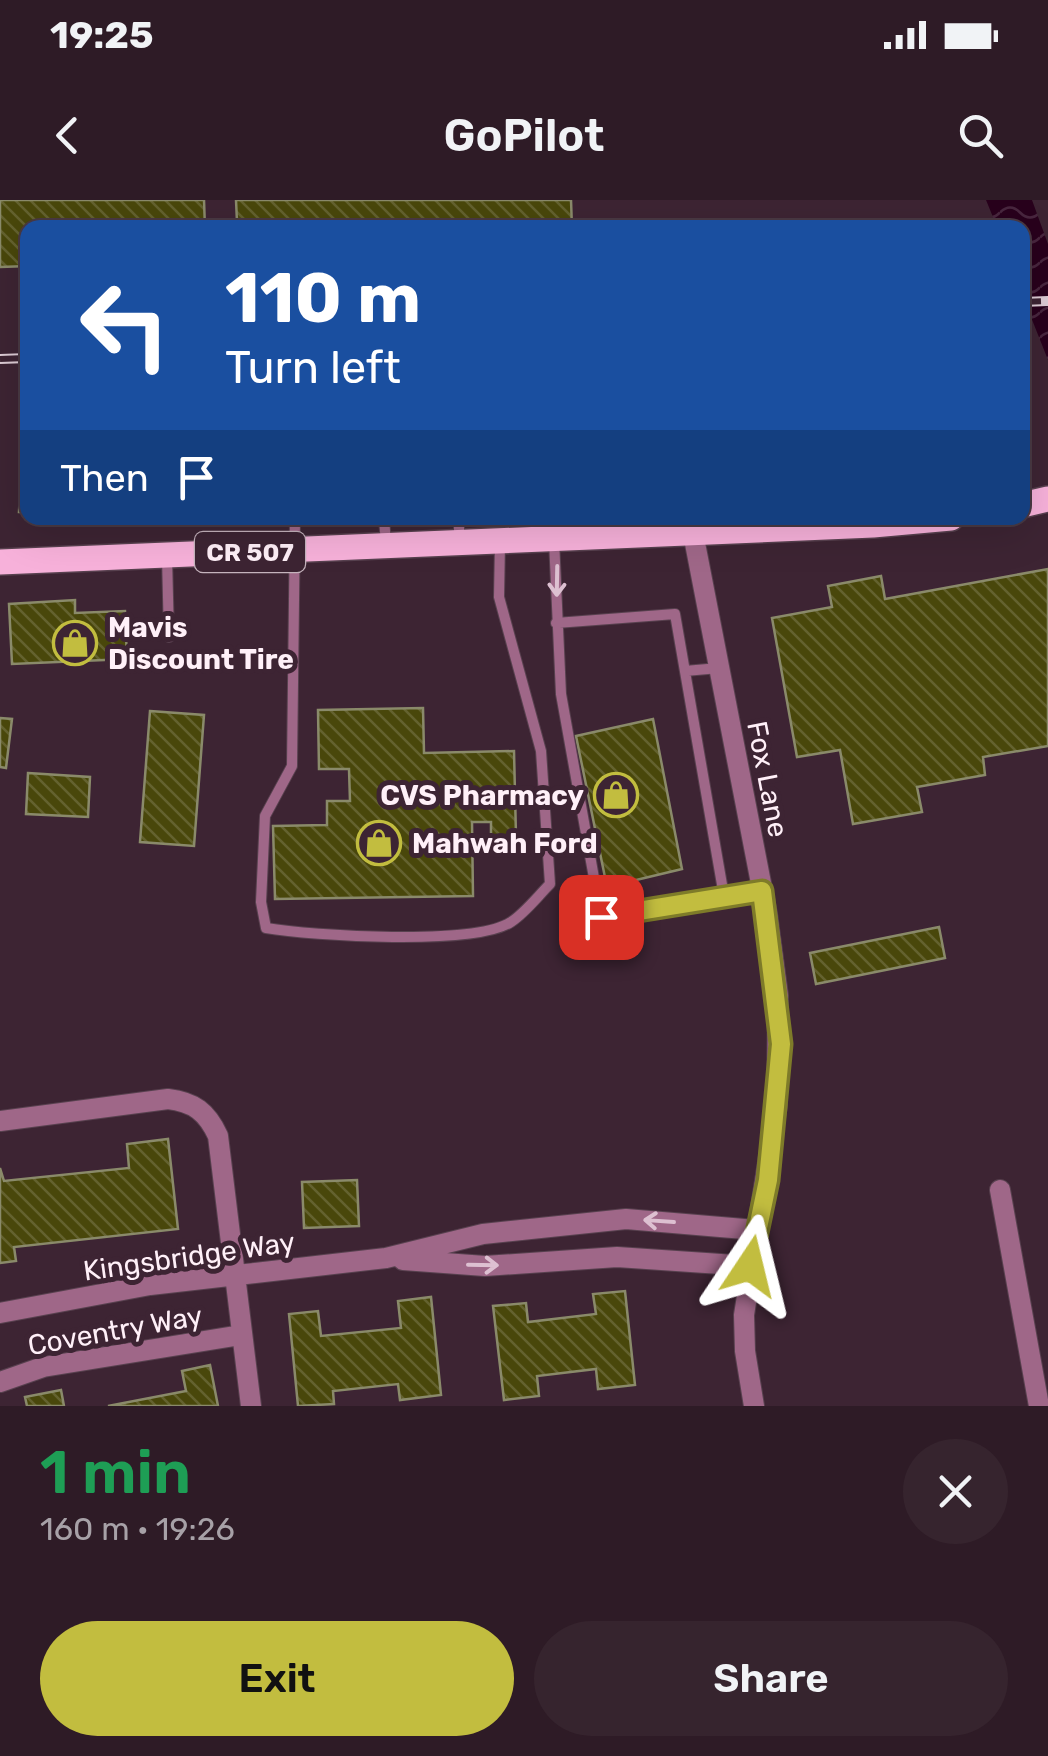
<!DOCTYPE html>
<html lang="en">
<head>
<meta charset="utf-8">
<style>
  body { margin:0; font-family:Rubik,sans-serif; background:#36242e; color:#f1f3f6; height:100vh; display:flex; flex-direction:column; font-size:38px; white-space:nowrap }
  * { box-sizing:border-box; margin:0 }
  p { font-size:32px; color:#a7a1a7 }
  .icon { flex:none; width:55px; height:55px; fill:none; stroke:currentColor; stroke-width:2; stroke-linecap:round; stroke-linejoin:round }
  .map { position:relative; height:1206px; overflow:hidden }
  .sheet { display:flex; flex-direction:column; background:#2e1b26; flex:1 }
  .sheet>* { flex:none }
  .top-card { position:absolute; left:20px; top:20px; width:1010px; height:305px; border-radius:20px; box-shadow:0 10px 40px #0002,0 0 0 2px #493943; background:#1a4fa0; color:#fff; overflow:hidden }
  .pin { position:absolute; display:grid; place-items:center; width:85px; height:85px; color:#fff; margin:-42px; border-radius:20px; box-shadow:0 5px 15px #0006 }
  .me { position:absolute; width:110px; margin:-55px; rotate:10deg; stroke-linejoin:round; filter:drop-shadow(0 0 8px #0008) }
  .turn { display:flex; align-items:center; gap:35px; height:210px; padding:0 40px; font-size:45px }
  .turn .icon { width:130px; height:130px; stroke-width:2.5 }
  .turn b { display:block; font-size:70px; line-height:85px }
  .then { display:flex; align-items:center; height:95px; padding:0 40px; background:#0003; gap:20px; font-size:38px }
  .round { display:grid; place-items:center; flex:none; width:105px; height:105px; border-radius:52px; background:#36242e }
  .summary { display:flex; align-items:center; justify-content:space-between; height:170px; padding:0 40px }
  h1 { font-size:60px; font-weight:600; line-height:75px; color:#1e9e55 }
  .cta { display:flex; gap:20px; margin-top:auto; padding:20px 40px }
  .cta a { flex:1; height:115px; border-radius:60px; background:#c2bd3f; color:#111; font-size:40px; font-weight:600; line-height:115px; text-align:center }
  .cta a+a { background:#36242e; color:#f1f3f6 }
  .status { display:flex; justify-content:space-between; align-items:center; height:70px; padding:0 50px; background:#2e1b26; direction:ltr }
  .status svg { height:28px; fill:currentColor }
  header { display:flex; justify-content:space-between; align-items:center; height:130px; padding:0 40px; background:#2e1b26; font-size:45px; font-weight:600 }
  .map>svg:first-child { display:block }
</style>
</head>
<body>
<div class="status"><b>19:25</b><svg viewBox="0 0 49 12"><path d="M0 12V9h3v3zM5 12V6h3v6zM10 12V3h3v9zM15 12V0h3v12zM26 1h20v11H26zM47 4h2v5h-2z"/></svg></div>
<header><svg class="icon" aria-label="back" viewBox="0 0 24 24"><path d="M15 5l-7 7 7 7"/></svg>GoPilot<svg class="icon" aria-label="search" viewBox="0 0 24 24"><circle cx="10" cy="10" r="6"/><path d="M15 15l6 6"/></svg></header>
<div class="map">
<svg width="1048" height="1206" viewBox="0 0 1048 1206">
  <defs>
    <pattern id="water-waves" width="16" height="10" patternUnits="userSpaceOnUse" patternTransform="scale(2.5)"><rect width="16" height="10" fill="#28011c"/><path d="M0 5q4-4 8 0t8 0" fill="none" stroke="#48263e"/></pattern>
    <pattern id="building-back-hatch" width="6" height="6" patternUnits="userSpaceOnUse" patternTransform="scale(2.5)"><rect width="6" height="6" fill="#49470b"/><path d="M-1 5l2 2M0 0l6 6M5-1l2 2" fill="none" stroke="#64622f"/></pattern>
  </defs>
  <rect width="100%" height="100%" fill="#3d2433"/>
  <!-- water -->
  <path fill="url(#water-waves)" d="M986,0H1032L1048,44V160L1023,97L1022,28L997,27Z"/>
  <!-- building -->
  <path fill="url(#building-back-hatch)" stroke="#8a8a6a" stroke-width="2.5" d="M0,0H204L205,28H28V66L0,67Z
    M236,0H571L572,28H220V23L237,22Z
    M22,249H28V312H19Z
    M1048,369V546L983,557L985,575L917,587L922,612L853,624L840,550L797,557L772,418L832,407L828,386L881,376L885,399Z
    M75,400V413L125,411L127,459L12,464L9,404Z
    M423,508L424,553L514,551L516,636H491V622H472L473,696L275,699L273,626L327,625V601H350L349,569H319L318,510Z
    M150,511L204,515L194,646L140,642Z
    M0,518L12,519L6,568L0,567Z
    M653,519L682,669L607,687L576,536Z
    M28,573L90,577L88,617L26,614Z
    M939,727L945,758L816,784L810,753Z
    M168,939L178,1029L14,1047L16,1061L0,1063V968L4,981L129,968L127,944Z
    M357,980L359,1026L304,1028L302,982Z
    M625,1091L635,1185L598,1189L596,1169L537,1176L539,1196L504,1200L493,1106L526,1103L528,1122L596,1114L593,1094Z
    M431,1097L441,1195L400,1200L398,1184L333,1191L334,1204L298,1206L289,1114L318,1111L321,1136L401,1128L398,1101Z
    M210,1165L218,1206H108L186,1191L182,1171Z
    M61,1190L64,1206H27L25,1197Z"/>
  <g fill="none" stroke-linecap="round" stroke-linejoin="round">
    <defs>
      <path id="lane" d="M295,318L292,566L265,616L261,702L266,728C312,736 475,746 511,722C525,713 538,696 550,684L541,551L499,397L500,342
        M384,318L386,344
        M459,318V341
        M553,318L561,494L601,717L762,691
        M167,357L169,437
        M556,423L675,414L724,696
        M685,471L719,468"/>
      <path id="street" d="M693,333L767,714L778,796L777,905L744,1115L745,1151L754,1206
        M0,921L168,899C194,902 207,912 218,936L251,1206
        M1000,990L1039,1206
        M403,1060L485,1066L617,1057L750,1066
        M0,1113L150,1085L386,1058L483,1034L626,1019L756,1030
        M0,1182L43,1167L241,1135"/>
      <path id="primary" d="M1022,305L1048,299
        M0,362L873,325L951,318"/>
    </defs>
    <!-- lane casing -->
    <use href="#lane" stroke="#58414f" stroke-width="12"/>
    <!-- street casing -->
    <use href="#street" stroke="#58414f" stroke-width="22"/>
    <!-- primary casing -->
    <use href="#primary" stroke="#58414f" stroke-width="28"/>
    <!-- lane -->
    <use href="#lane" stroke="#9f6788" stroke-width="10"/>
    <!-- street -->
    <use href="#street" stroke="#9f6788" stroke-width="20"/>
    <!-- primary -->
    <use href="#primary" stroke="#f7b1da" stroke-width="25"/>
    <defs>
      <path id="rail" d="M1022,102L1048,101
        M0,159L28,158"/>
    </defs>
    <!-- rail casing -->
    <use href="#rail" stroke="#ddccd5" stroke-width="10"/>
    <!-- rail -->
    <use href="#rail" stroke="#3d2433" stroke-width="6" stroke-dasharray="19" stroke-linecap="butt"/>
  </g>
  <!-- one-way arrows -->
  <defs><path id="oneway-shaft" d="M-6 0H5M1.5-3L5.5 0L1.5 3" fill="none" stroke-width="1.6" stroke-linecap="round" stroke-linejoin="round" transform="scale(2.5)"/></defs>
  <g stroke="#ddc0d1">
    <use href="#oneway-shaft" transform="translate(557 381) rotate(91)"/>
    <use href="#oneway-shaft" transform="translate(659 1021) rotate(-176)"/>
    <use href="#oneway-shaft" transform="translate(483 1065) rotate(1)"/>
  </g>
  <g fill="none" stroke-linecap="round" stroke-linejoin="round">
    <defs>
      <path id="route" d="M601,717L762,691L781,844L768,980L750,1066"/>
    </defs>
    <!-- route casing -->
    <use href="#route" stroke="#7e7b29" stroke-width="25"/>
    <!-- route -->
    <use href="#route" stroke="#c2bd3f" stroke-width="18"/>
  </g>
  <!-- icons -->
  <defs>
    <symbol id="shop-ring" viewBox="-11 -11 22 22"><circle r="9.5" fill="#3d2433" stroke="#c2bd3f" stroke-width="1.5"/><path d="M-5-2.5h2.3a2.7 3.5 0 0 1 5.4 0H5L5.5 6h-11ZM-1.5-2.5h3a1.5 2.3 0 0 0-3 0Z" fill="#c2bd3f"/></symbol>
  </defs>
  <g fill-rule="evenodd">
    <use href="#shop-ring" x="50" y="418" width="50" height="50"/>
    <use href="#shop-ring" x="591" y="570" width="50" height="50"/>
    <use href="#shop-ring" x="354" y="618" width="50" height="50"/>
  </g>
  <g text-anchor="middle" stroke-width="10" stroke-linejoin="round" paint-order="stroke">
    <!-- shield labels -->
    <rect fill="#3d2433" stroke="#c5b3bd" stroke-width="2.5" x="195" y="332" width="110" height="40" rx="8"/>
    <g font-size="25" font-weight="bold" fill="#fff0f8">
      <text x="250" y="361">CR 507</text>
    </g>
    <!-- poi labels -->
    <g font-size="28" font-weight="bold" fill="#fff0f8" stroke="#3d2433" text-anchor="start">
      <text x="108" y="437">Mavis<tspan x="108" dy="32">Discount Tire</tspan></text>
      <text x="584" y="605" text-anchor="end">CVS Pharmacy</text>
      <text x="412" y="653">Mahwah Ford</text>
    </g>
    <!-- street labels -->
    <g font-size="28" fill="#fff0f8" stroke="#3d2433">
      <text transform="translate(768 579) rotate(79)" y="10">Fox Lane</text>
      <text transform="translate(189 1056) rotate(-8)" y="10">Kingsbridge Way</text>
      <text transform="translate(115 1130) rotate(-10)" y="10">Coventry Way</text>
    </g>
  </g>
</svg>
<div class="pin" style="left:601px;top:717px;background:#d93025"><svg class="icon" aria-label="arrive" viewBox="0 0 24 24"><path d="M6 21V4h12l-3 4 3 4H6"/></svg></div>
<svg class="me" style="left:750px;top:1066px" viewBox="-20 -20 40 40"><path d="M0-17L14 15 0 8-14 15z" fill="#c2bd3f" stroke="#fff" stroke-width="4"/></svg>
<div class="top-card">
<div class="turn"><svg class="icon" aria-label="left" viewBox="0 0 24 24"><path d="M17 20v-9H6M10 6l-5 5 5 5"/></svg><div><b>110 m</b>Turn left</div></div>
<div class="then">Then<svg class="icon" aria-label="arrive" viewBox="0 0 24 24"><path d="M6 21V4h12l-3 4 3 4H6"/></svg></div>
</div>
</div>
<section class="sheet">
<div class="summary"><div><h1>1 min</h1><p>160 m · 19:26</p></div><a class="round"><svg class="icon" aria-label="close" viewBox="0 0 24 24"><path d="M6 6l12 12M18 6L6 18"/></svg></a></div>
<div class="cta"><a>Exit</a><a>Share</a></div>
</section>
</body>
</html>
